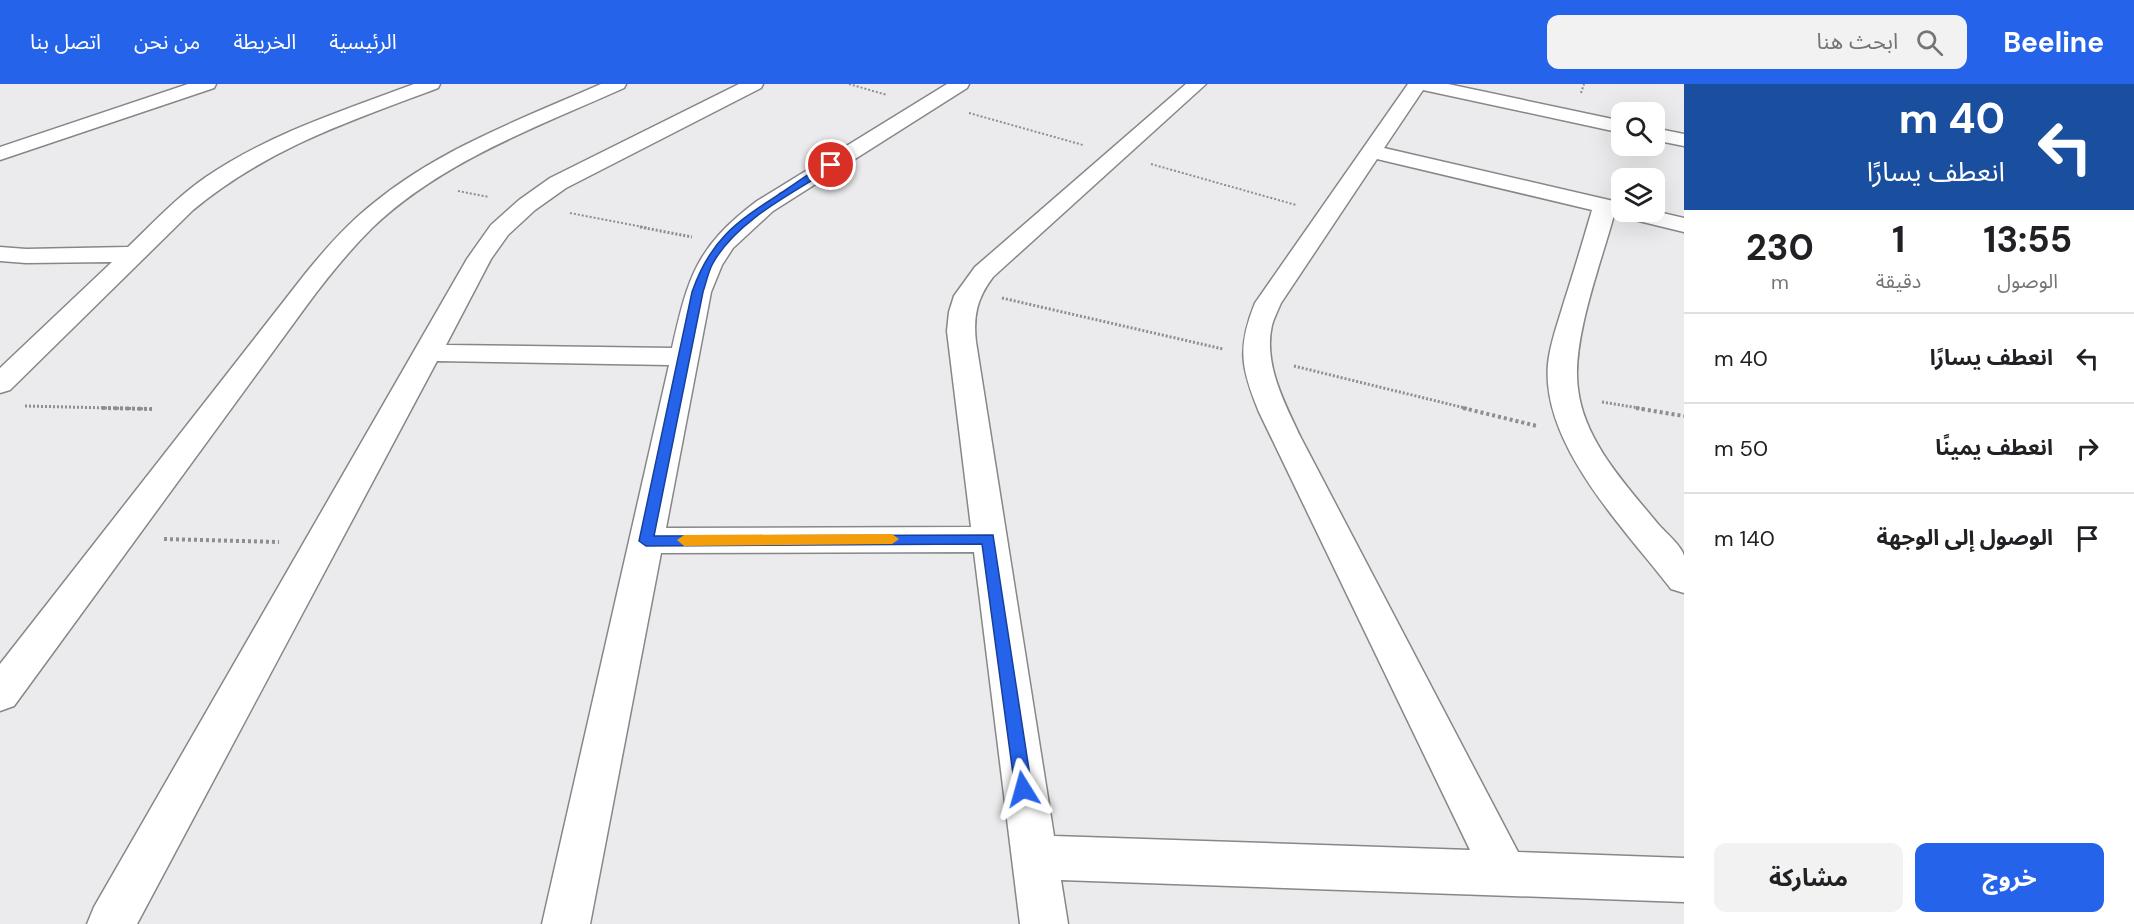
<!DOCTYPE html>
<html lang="ar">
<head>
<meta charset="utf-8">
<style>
  body { margin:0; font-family:"DM Sans","Noto Sans Arabic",sans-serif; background:#f2f2f2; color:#202124; direction:rtl; height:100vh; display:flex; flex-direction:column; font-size:22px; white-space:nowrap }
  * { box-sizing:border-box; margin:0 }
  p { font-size:20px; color:#757577 }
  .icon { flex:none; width:33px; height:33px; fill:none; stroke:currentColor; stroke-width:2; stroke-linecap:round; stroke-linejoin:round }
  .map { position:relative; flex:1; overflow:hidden; direction:ltr }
  .side { display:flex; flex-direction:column; background:#fff; width:450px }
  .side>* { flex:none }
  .hud { background:#1a4fa0; color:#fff; overflow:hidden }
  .controls { position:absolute; left:1611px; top:18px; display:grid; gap:12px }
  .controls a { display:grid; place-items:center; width:54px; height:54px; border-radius:12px; background:#fff; box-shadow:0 6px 24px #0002; font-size:30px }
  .pin { position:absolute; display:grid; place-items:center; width:51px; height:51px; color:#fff; margin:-26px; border:3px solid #fff; border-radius:50%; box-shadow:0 2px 6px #0007 }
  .me { position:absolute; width:66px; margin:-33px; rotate:352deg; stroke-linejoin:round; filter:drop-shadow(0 0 4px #0008) }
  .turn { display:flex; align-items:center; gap:21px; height:126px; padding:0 30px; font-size:27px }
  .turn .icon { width:78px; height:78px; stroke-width:2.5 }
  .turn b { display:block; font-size:42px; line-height:51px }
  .eta { display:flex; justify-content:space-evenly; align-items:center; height:102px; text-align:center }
  .eta b { font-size:36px; font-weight:700; line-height:42px }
  .action { display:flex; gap:12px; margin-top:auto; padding:12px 30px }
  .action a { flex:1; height:69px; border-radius:12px; background:#2563eb; color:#fff; font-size:24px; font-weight:700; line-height:69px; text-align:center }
  .action a+a { background:#f2f2f2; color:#202124 }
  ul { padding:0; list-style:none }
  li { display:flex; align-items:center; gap:18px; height:90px; padding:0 30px; border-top:2px solid #e0e0e0 }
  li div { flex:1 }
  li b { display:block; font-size:22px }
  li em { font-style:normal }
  header { display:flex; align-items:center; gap:36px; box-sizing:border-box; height:84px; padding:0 30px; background:#2563eb; color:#fff }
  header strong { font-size:28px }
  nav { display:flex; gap:33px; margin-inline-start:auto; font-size:21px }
  .search { width:420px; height:54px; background:#f2f2f2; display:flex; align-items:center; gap:15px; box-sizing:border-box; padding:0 21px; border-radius:12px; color:#757577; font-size:22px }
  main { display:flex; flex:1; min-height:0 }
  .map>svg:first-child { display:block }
</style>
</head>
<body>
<header>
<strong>Beeline</strong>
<div class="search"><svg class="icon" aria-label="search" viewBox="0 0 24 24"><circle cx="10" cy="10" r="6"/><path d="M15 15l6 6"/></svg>ابحث هنا</div>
<nav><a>الرئيسية</a><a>الخريطة</a><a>من نحن</a><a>اتصل بنا</a></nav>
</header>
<main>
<section class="side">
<div class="hud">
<div class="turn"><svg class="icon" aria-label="left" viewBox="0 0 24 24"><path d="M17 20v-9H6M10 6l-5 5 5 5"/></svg><div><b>40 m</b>انعطف يسارًا</div></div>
</div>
<div class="eta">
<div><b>13:55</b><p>الوصول</p></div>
<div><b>1</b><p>دقيقة</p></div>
<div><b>230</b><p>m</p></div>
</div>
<ul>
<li><svg class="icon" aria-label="left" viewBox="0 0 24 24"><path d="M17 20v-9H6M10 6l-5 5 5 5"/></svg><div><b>انعطف يسارًا</b></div><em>40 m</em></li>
<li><svg class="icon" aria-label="right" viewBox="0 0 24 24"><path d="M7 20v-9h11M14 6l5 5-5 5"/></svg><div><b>انعطف يمينًا</b></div><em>50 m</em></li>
<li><svg class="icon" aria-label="arrive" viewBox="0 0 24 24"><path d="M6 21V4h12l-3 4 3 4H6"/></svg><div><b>الوصول إلى الوجهة</b></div><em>140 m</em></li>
</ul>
<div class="action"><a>خروج</a><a>مشاركة</a></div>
</section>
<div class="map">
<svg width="1684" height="840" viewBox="0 0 1684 840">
  <rect width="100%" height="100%" fill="#ebebed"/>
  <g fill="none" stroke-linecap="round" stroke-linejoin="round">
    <defs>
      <path id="street" d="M188,0H216L214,4L0,76V63Z
        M414,0H440L438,4C348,38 268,64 193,126L10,306L0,309V284L112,178L26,179L0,177V163L26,165L128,163C153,139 177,113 206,93C269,50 342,27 414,0Z
        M601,0H626L624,4C537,43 442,77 372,144C348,168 327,194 307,221L14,622L0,627V580L305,190C326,164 348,139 375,118C441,64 524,34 601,0Z
        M739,0H763L761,4L566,104L535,126L508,151L491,175L446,261L672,264C688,193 696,163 757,117L947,0H969L967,4L773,127L733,164L722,181L711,208L666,444L971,443L947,247L949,228L954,212L975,183L1186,0H1206L993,193C977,214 973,232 976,258L1054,752L1470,766L1259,328C1241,284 1237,264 1255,219L1408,0H1448L1622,37V49L1423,6L1384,64L1622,119V128L1654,127L1684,134V148L1614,131C1601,179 1571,257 1578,305C1584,357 1626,401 1658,440C1665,448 1682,462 1684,472C1684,483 1684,497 1684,509L1671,505C1625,445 1541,361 1548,280C1550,259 1558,239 1564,218C1574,187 1583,157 1592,126L1377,75L1281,219C1278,226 1274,234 1272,241C1263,280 1285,320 1301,354L1518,768L1684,774V818L1061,796L1068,840H1020L974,468L661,469L590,840H542L669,281L437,277L137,840H87L94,823L467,175L491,141L519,116L550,94Z
        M1654,44L1684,50V62L1654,56Z"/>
    </defs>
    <!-- street casing -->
    <use href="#street" stroke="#878788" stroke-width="3"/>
    <!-- path-far2 -->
    <path stroke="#8e8e8f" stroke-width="2" stroke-dasharray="2 2" stroke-linecap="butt" d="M849,0L887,11
      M1581,9L1584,0
      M969,29L1083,61
      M1151,80L1296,121
      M458,107L489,113
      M570,129L648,144"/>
    <!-- path-far1 -->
    <path stroke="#8e8e8f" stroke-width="3" stroke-dasharray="2 2" stroke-linecap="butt" d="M640,143L692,153
      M1002,214L1223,265
      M1294,282L1469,325
      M1602,318L1645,325
      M25,322L152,325"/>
    <!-- path -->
    <path stroke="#8e8e8f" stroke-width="4" stroke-dasharray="3 3" stroke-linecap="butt" d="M102,324L152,325
      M1463,324L1537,342
      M1636,324L1684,332
      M164,455L279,458"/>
    <!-- street -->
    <use href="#street" fill="#fff" fill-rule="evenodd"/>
  </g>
  <!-- route -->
  <path fill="#2563eb" stroke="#184099" stroke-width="1.5" d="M831,78L835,81L834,83C793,109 735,137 712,181C708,189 706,199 703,208L654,452L993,451L1032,705L1030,711L1023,713L1017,711L1015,705L982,460L646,462L639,457L692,208C712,151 740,136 787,105C801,96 815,84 831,78Z"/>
  <!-- slow -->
  <path fill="#f59e0b" d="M892,450L899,455L892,460L684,462L677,456L684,451Z"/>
</svg>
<div class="controls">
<a><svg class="icon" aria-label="search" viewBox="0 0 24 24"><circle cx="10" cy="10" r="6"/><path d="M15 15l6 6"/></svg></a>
<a><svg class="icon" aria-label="layers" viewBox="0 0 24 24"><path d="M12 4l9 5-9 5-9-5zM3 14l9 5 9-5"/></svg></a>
</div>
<div class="pin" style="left:831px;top:81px;background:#d93025"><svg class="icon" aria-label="arrive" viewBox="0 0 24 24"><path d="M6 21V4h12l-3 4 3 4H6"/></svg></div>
<svg class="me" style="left:1023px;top:705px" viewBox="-20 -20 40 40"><path d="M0-17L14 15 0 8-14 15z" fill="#2563eb" stroke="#fff" stroke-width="4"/></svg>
</div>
</main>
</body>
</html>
